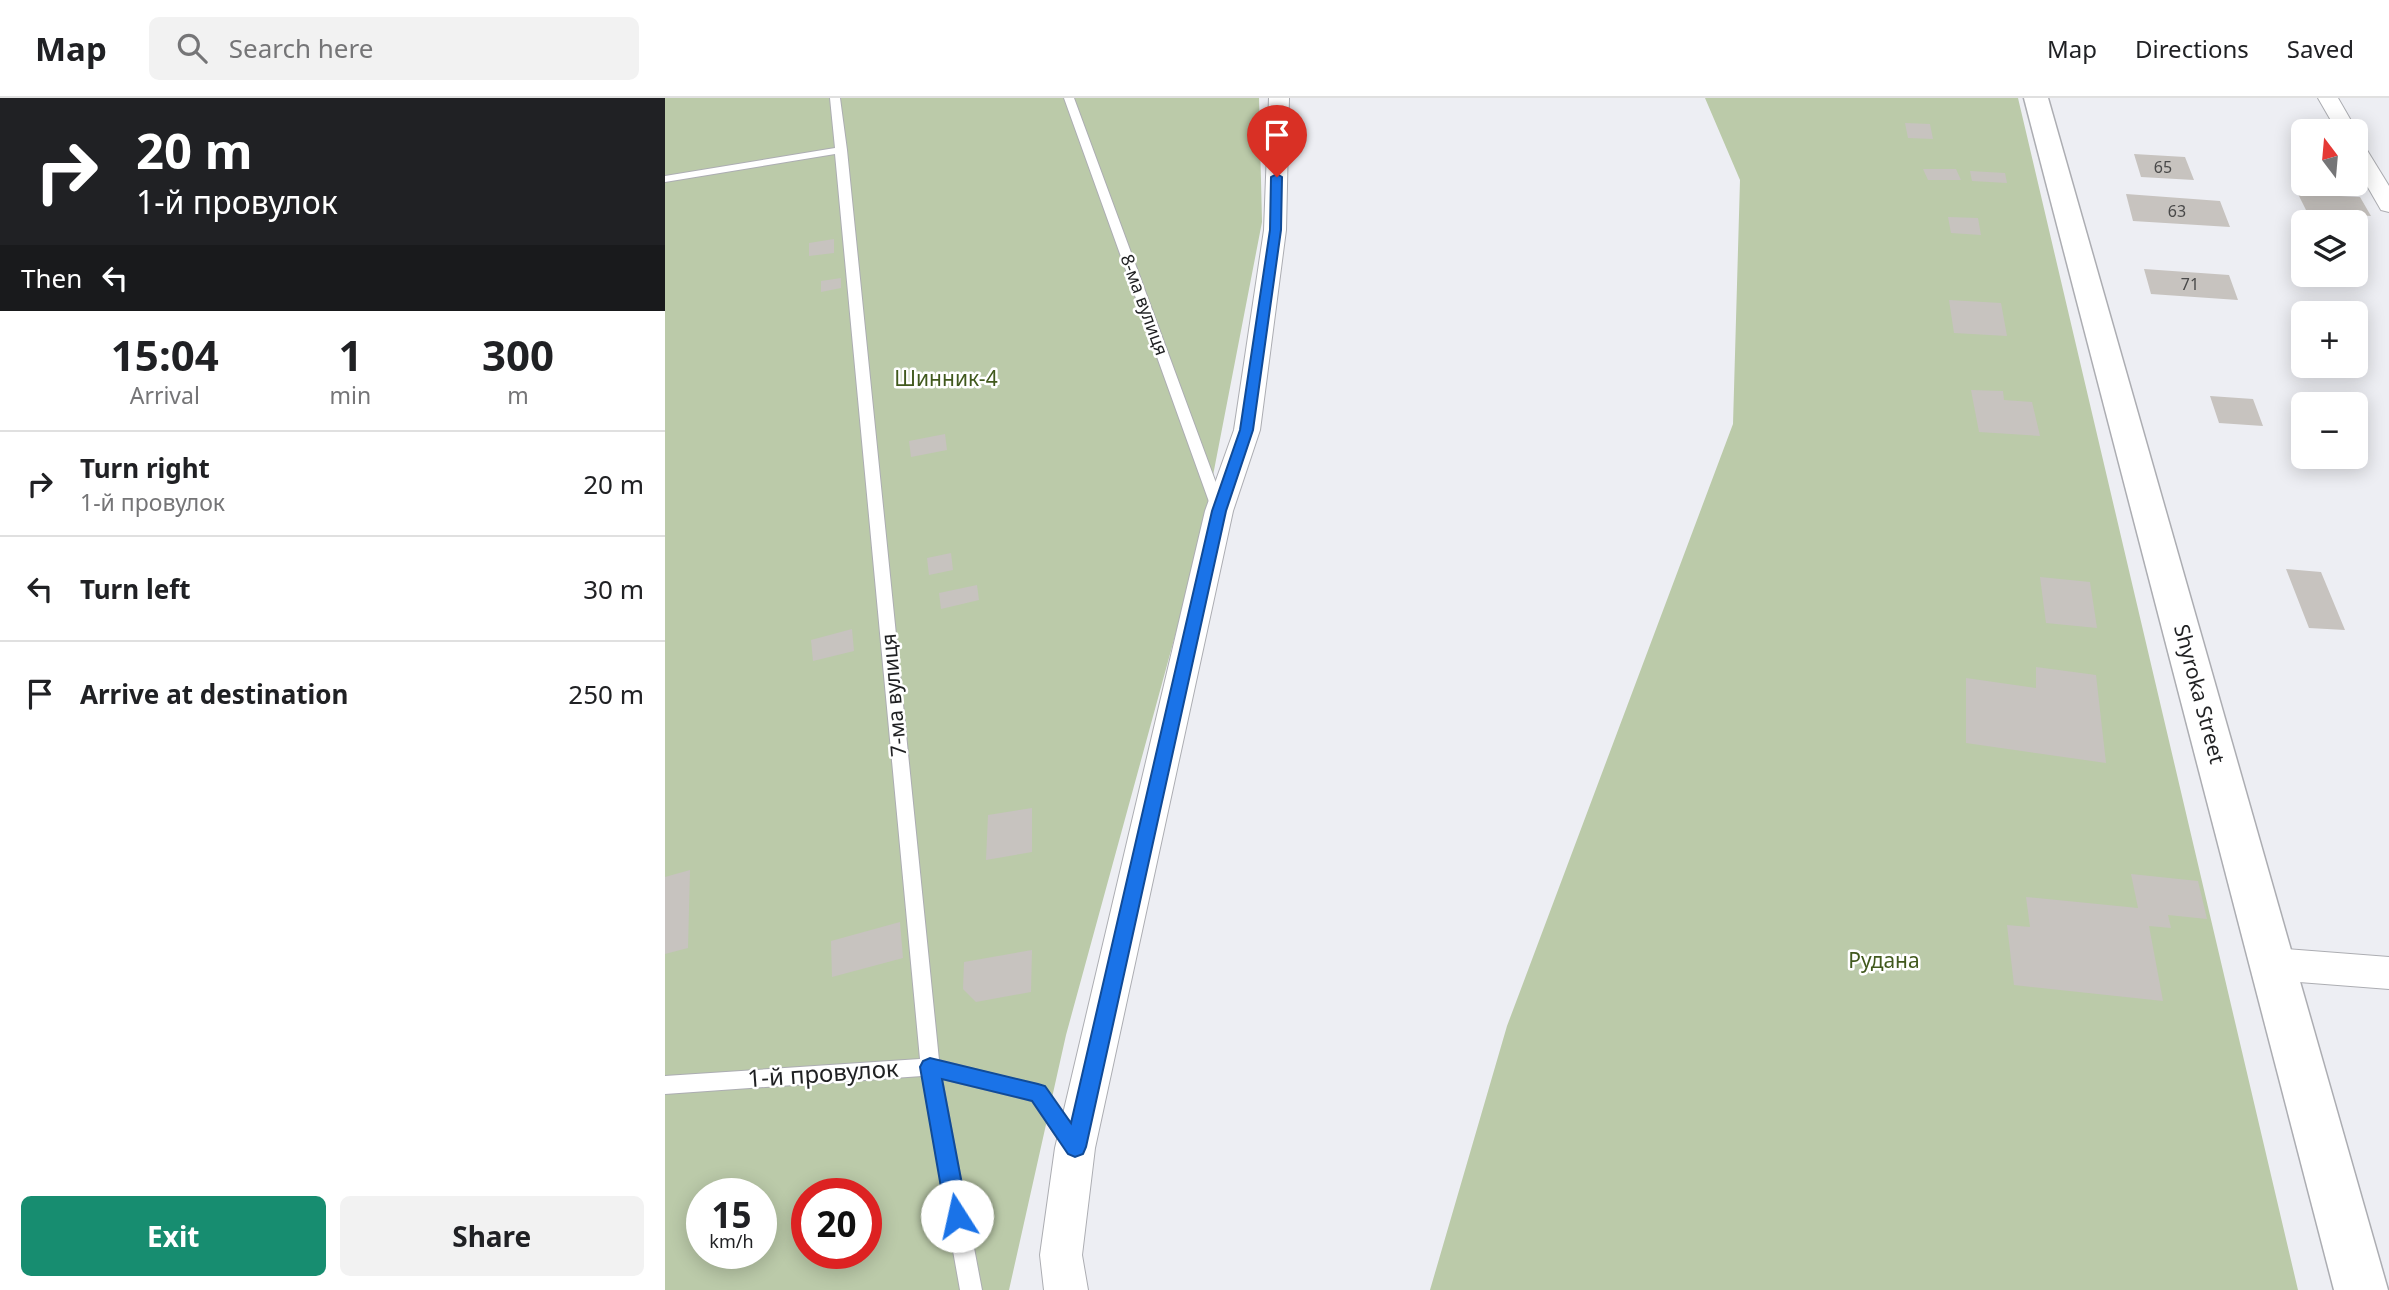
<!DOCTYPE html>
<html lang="en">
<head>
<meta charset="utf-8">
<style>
  body { margin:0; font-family:"Noto Sans",sans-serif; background:#f2f2f2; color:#202124; height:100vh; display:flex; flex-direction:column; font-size:26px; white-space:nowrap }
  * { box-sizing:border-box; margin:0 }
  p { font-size:23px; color:#757577 }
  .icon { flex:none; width:38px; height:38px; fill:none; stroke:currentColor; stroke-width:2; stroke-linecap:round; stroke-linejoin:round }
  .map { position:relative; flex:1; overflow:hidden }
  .drawer { display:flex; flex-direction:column; background:#fff; width:665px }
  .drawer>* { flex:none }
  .guide { background:#202124; color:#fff; overflow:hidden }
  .needle { width:46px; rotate:344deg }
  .fabs { position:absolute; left:1626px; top:21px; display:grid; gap:14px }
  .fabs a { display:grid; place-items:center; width:77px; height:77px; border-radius:10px; background:#fff; box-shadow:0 4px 18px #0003; font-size:35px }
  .speed { position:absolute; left:21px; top:1080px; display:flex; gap:14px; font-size:35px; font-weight:700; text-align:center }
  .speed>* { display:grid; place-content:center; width:91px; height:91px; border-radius:50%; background:#fff; box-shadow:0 4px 18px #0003; line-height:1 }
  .speed small { font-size:18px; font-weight:400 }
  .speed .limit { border:10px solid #d22; background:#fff; color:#111 }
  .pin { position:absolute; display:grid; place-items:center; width:60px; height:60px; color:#fff; margin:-72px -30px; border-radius:50% 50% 50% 0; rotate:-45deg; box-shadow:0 0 7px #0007 }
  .pin .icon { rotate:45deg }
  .me { position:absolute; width:77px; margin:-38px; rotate:350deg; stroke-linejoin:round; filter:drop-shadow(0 0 5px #0008) }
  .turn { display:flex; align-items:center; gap:24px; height:147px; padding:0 21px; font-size:32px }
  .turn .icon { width:91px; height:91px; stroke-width:2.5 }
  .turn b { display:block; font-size:49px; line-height:60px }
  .then { display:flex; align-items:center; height:66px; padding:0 21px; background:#0003; gap:14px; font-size:26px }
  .eta { display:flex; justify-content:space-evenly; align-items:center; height:119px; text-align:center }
  .eta b { font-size:42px; font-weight:700; line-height:49px }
  .action { display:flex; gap:14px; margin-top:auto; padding:14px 21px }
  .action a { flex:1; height:80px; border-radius:10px; background:#178d70; color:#fff; font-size:28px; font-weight:700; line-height:80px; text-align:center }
  .action a+a { background:#f2f2f2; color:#202124 }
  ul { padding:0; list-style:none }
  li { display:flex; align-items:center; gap:21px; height:105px; padding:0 21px; border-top:2px solid #e0e0e0 }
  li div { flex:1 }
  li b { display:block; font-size:26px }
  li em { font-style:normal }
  header { display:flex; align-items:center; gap:42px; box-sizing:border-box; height:98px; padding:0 35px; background:#fff; border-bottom:2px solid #e0e0e0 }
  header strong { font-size:33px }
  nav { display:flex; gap:38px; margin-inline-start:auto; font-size:24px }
  .search { width:490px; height:63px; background:#f2f2f2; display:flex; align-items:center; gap:18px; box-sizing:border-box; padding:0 24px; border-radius:10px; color:#757577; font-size:26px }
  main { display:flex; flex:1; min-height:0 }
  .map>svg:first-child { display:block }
</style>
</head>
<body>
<header>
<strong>Map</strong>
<div class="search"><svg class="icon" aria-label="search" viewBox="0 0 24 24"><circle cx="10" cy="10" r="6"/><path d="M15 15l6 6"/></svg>Search here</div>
<nav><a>Map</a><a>Directions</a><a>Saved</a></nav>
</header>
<main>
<section class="drawer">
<div class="guide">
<div class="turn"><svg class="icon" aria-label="right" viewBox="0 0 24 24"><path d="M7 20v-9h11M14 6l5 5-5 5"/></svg><div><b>20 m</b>1-й провулок</div></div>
<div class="then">Then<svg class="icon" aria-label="left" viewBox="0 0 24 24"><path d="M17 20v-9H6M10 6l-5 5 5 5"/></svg></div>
</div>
<div class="eta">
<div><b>15:04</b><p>Arrival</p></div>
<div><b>1</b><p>min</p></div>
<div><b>300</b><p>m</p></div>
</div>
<ul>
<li><svg class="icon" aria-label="right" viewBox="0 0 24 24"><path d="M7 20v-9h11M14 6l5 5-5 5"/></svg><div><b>Turn right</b><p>1-й провулок</p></div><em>20 m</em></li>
<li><svg class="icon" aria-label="left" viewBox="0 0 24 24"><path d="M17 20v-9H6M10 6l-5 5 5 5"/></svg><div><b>Turn left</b></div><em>30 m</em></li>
<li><svg class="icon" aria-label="arrive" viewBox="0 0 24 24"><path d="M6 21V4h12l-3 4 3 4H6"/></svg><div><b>Arrive at destination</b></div><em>250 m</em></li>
</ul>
<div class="action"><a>Exit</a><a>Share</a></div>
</section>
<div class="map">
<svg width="1724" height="1192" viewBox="0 0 1724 1192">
  <rect width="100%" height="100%" fill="#edeef3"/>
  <!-- green -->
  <path fill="#bbcaa9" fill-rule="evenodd" d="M0,0H594L597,124L534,450L401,937L344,1192H0ZM37,1096H96V1155H37ZM142,1096H201V1155H142Z
    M1040,0H1353L1633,1192H765L842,928L1068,326L1075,82Z"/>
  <!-- building -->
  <path fill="#c7c3bf" d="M1240,25L1265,26L1268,41L1243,40Z
    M1469,56L1520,59L1529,82L1476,79Z
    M1258,71H1291L1296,82H1263Z
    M1305,73L1340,75L1342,85L1307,83Z
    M1461,96L1555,103L1565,129L1468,123Z
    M1633,96L1695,99L1706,118L1691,117L1694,123L1663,121L1659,115L1642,114Z
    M1283,119L1313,120L1316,137L1286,135Z
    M169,141V155L144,158V145Z
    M1479,171L1564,177L1573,202L1486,196Z
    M176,180V190L156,194V183Z
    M1284,202L1336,205L1342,238L1289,235Z
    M1306,292L1338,293L1339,302L1367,304L1375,338L1314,334Z
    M1545,298L1588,301L1598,328L1554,325Z
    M280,336L282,352L246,359L244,343Z
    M286,455L288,472L264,477L262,460Z
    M1621,471L1656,474L1680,532L1644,530Z
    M1375,479L1425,484L1432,530L1381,525Z
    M312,487L314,502L276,511L274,495Z
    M187,531L189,553L148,563L146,542Z
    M1371,569L1431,577L1441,665L1301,645V580L1371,590Z
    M367,710V754L321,762L323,717Z
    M25,772L23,850L0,856V779Z
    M1466,776L1533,783L1542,821L1503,817L1506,830L1484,828L1498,903L1349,887L1342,827L1365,829L1361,799L1473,810Z
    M235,824L238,860L167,879L166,843Z
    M367,852L366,894L311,904L298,891L299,864Z"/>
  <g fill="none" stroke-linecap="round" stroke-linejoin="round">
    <defs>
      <path id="lane" d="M165,0H175L182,52L274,962L380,989L416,1043L413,1050L406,1052L399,1050L367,1003L277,981L317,1192H295L257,978L0,996V978L255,961L170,56L0,84V78L170,50Z
        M399,0H409L561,412L559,415L554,416L547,412Z"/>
      <path id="street" d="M604,0H624L621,132L595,332L568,413L430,1050L417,1157L423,1192H379L375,1157L390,1050L540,413L569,332L599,132Z
        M1653,0H1673L1692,33L1690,35V33H1672Z
        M1690,42L1697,44L1724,88V114L1716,112L1690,67Z
        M1607,850L1724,859V891L1607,882L1594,877L1589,866L1594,855Z"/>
      <path id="secondary" d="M1359,0H1383L1723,1192H1669Z"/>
    </defs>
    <!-- lane casing -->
    <use href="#lane" stroke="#acadb2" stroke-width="2"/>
    <!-- street casing -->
    <use href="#street" stroke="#acadb2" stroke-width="2"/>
    <!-- secondary casing -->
    <use href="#secondary" stroke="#acadb2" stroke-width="3"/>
    <!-- lane -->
    <use href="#lane" fill="#fff" fill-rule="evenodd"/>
    <!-- street -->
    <use href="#street" fill="#fff" fill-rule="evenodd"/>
    <!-- secondary -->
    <use href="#secondary" fill="#fff" fill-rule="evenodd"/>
  </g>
  <!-- route -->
  <path fill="#1a73e8" stroke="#114b97" stroke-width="2" d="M612,76L617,79L616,132L588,332L561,413L421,1049L418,1056L410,1059L403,1056L367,1003L277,981L303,1118L300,1125L292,1128L285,1125L281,1118L255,969L258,963L265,960L373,986L380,988L406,1025L547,413L575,332L605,132L606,79Z"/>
  <g text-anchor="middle" stroke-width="5" stroke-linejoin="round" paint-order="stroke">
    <!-- far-number labels -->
    <g font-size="16" fill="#494949">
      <text x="1498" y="75">65</text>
      <text x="1512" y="119">63</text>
      <text x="1525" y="192">71</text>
    </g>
    <!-- far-street labels -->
    <g font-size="18" fill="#1f2022" stroke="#fff">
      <text transform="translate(479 207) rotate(70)" y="6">8-ма вулиця</text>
    </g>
    <!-- park labels -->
    <g font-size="21" fill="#41591d" stroke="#fff">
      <text x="281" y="288">Шинник-4</text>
      <text x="1219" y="870">Рудана</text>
    </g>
    <!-- street labels -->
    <g font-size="21" fill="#1f2022" stroke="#fff">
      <text transform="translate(1534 596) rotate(75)" y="7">Shyroka Street</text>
      <text transform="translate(229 597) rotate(-95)" y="7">7-ма вулиця</text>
    </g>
    <!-- near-street labels -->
    <g font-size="24" fill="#1f2022" stroke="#fff">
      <text transform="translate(158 976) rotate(-4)" y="8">1-й провулок</text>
    </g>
  </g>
</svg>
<div class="fabs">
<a><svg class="needle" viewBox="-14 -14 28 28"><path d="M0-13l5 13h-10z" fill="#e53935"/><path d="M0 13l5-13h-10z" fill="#757577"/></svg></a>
<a><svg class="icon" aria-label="layers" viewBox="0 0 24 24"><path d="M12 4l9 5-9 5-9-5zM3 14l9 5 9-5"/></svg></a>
<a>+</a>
<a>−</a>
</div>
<div class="speed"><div>15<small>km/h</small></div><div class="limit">20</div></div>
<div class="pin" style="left:612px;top:79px;background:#d93025"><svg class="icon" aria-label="arrive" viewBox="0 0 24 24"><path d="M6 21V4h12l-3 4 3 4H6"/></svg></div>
<svg class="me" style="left:292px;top:1118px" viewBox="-20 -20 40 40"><circle r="19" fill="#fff"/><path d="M0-13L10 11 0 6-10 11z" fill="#1a73e8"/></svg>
</div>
</main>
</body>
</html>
